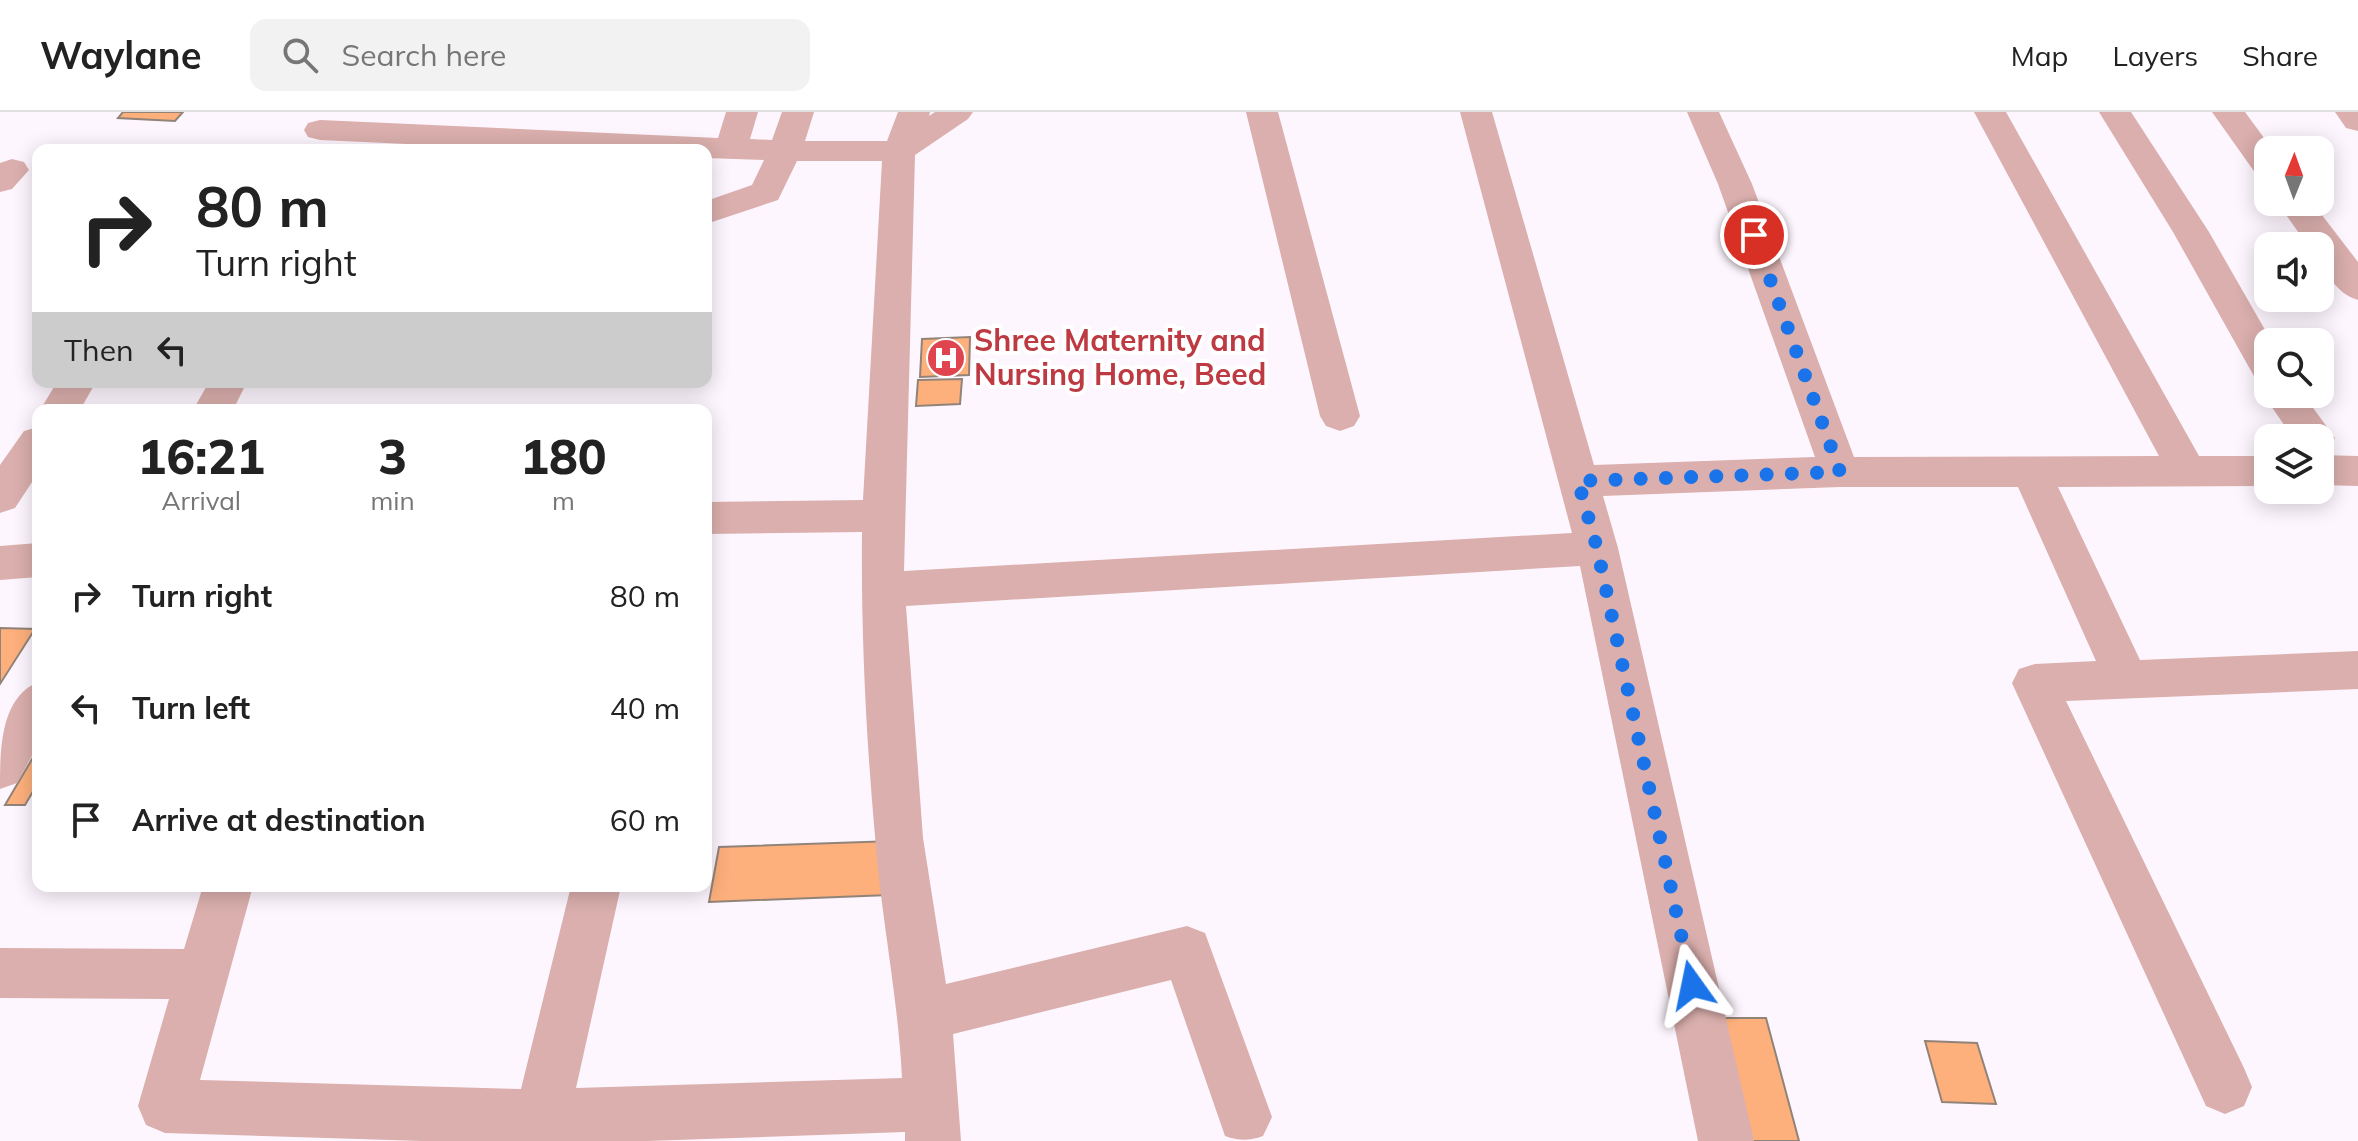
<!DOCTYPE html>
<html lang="en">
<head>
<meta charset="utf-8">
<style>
  body { margin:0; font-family:Mulish,sans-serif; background:#f2f2f2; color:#222; height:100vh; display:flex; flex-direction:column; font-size:30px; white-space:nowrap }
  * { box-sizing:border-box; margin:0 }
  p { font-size:26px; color:#767676 }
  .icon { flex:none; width:44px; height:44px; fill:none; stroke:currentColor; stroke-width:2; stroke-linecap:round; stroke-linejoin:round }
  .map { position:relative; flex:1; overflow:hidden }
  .details { position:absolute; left:32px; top:292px; width:680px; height:488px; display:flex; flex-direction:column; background:#fff; border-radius:16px; box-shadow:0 4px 20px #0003 }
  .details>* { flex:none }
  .guide { position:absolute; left:32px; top:32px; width:680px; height:244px; border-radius:16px; box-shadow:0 4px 20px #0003; background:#fff; color:#222; overflow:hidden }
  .needle { width:52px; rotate:1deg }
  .tools { position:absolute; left:2254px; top:24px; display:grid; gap:16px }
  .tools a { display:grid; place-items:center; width:80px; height:80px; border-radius:16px; background:#fff; box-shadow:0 4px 20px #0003; font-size:40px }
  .pin { position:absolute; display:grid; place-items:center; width:68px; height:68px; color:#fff; margin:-34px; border:4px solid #fff; border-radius:50%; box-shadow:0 2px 8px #0007 }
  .me { position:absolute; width:88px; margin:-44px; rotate:348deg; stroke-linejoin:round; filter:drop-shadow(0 0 6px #0008) }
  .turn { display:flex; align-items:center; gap:28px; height:168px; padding:0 32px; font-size:36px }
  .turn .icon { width:104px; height:104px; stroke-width:2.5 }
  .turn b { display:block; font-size:56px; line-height:68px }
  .then { display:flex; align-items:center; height:76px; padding:0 32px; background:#0003; gap:16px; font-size:30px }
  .eta { display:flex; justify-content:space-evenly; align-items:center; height:136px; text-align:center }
  .eta b { font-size:48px; font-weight:800; line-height:56px }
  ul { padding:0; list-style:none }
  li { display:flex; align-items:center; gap:24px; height:112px; padding:0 32px }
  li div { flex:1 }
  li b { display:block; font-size:30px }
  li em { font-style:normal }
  header { display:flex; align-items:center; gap:48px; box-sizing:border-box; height:112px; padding:0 40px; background:#fff; border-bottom:2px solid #e0e0e0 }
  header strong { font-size:38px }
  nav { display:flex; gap:44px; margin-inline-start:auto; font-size:28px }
  .search { width:560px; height:72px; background:#f2f2f2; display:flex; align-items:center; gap:20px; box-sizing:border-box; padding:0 28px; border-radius:16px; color:#767676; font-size:30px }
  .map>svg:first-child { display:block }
</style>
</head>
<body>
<header>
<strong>Waylane</strong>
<div class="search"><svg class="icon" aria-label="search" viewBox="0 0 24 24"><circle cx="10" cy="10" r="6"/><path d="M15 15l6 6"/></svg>Search here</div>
<nav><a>Map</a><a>Layers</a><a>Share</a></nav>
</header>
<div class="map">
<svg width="2358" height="1029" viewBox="0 0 2358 1029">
  <rect width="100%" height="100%" fill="#fef6fe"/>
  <!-- building -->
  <path fill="#fdb07c" stroke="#928379" stroke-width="2" d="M123,0H183L175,9L118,6Z
    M970,225L969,263L920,265L922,227Z
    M962,267L960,292L916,294L918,268Z
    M0,516L35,517L0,572Z
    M38,637V671L25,693H5Z
    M893,729L889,783L709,790L719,735Z
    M1713,906H1766L1799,1029H1743Z
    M1925,929L1977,931L1996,992L1942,990Z"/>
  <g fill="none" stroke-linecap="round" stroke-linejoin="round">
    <!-- minor -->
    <path fill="#daafad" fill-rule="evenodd" d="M726,0H758L750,27L772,28L782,0H814L805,29H887L898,0H930L929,4L935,0H973L968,7L915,43L904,459L1572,421L1460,0H1492L1594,353L1815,345L1718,72L1687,0H1719L1752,72L1854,345L2159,344L1974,0H2006L2199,344H2268V374L2058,375L2140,548L2358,539V577L2066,589L2244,956L2252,975L2244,994L2225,1002L2206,994L2012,571L2019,557L2035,552L2096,549L2018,375H1840L1603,384L1618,436L1754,1029H1698L1580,454L906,494L923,726L946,872L1187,814L1205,821L1272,1005L1263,1024C1249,1029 1239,1029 1225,1024L1171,868L953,922L961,1029H905V1020L647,1029H422L165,1021L146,1013L138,994L169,887L0,886V836L184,837L203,774H253L200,968L521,977L571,774H621L576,976L902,966C898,884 881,805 875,724C866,624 861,521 862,420L706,422V390L863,388L882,49H797L778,88L706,112V89L752,73L764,48L706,46V38H536L320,28L308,25L304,18L308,11L320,8L718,26Z
      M1246,0H1278L1360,304L1354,314L1340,319L1326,314L1320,304Z
      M2099,0H2131L2209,120L2272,230H2268V270L2255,266L2173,120Z
      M2212,0H2245L2273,38H2268V65L2256,62Z
      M2335,0H2358V19L2346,16Z
      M12,47L24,50L29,58L12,77L0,80V51Z
      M2277,90H2312L2358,150V188C2336,182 2320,156 2320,134H2308Z
      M57,270H96L80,298H40Z
      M209,270H247L233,298H193Z
      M2268,273V282H2303L2335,326L2329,337L2320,339V326H2293L2263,282Z
      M38,315V361L15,396L0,401V353L24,319Z
      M2320,343L2358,344V374L2320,373Z
      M38,431V465L0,468V434Z
      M38,570V633L17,671L0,677C0,638 0,586 38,570Z"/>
  </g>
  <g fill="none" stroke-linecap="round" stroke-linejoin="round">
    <!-- route -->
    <path stroke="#1a73e8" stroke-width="14" stroke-dasharray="0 25.2" d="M1692,873L1597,436L1578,369L1840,360L1754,123"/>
  </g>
  <!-- icons -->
  <defs>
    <symbol id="hospital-disc" viewBox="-11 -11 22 22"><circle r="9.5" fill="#e0444e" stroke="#fff"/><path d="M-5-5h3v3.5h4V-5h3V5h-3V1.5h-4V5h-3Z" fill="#fff"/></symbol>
  </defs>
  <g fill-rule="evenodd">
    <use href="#hospital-disc" x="924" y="224" width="44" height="44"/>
  </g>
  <g text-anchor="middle" stroke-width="8" stroke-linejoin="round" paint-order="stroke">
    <!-- health labels -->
    <g font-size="30" font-weight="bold" fill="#be3a42" stroke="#fff" text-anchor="start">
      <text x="974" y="239">Shree Maternity and<tspan x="974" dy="34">Nursing Home, Beed</tspan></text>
    </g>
  </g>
</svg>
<div class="tools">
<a><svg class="needle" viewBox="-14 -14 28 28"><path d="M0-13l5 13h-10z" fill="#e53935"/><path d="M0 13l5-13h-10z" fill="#767676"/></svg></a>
<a><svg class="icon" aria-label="sound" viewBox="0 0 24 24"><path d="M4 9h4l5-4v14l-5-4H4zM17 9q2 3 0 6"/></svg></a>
<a><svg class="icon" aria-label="search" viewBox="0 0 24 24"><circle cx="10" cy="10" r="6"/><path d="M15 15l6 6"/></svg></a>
<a><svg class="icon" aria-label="layers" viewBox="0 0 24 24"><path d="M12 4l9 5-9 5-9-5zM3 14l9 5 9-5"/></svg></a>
</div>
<div class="pin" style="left:1754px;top:123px;background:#d93025"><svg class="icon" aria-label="arrive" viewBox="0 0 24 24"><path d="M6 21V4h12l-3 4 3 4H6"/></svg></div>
<svg class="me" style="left:1692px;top:873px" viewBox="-20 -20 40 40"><path d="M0-17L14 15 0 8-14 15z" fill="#1a73e8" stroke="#fff" stroke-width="4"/></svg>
<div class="guide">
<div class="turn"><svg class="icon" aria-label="right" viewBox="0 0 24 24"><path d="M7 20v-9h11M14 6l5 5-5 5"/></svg><div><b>80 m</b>Turn right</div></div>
<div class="then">Then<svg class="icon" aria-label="left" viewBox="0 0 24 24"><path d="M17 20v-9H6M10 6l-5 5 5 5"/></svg></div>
</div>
<section class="details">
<div class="eta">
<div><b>16:21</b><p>Arrival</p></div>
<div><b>3</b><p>min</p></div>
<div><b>180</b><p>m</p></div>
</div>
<ul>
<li><svg class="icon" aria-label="right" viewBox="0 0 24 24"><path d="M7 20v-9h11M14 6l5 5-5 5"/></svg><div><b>Turn right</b></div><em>80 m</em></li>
<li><svg class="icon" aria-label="left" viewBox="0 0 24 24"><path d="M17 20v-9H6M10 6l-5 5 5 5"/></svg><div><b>Turn left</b></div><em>40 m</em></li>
<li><svg class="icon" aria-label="arrive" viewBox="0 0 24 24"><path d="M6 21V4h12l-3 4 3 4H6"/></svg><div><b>Arrive at destination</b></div><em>60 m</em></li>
</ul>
</section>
</div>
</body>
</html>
